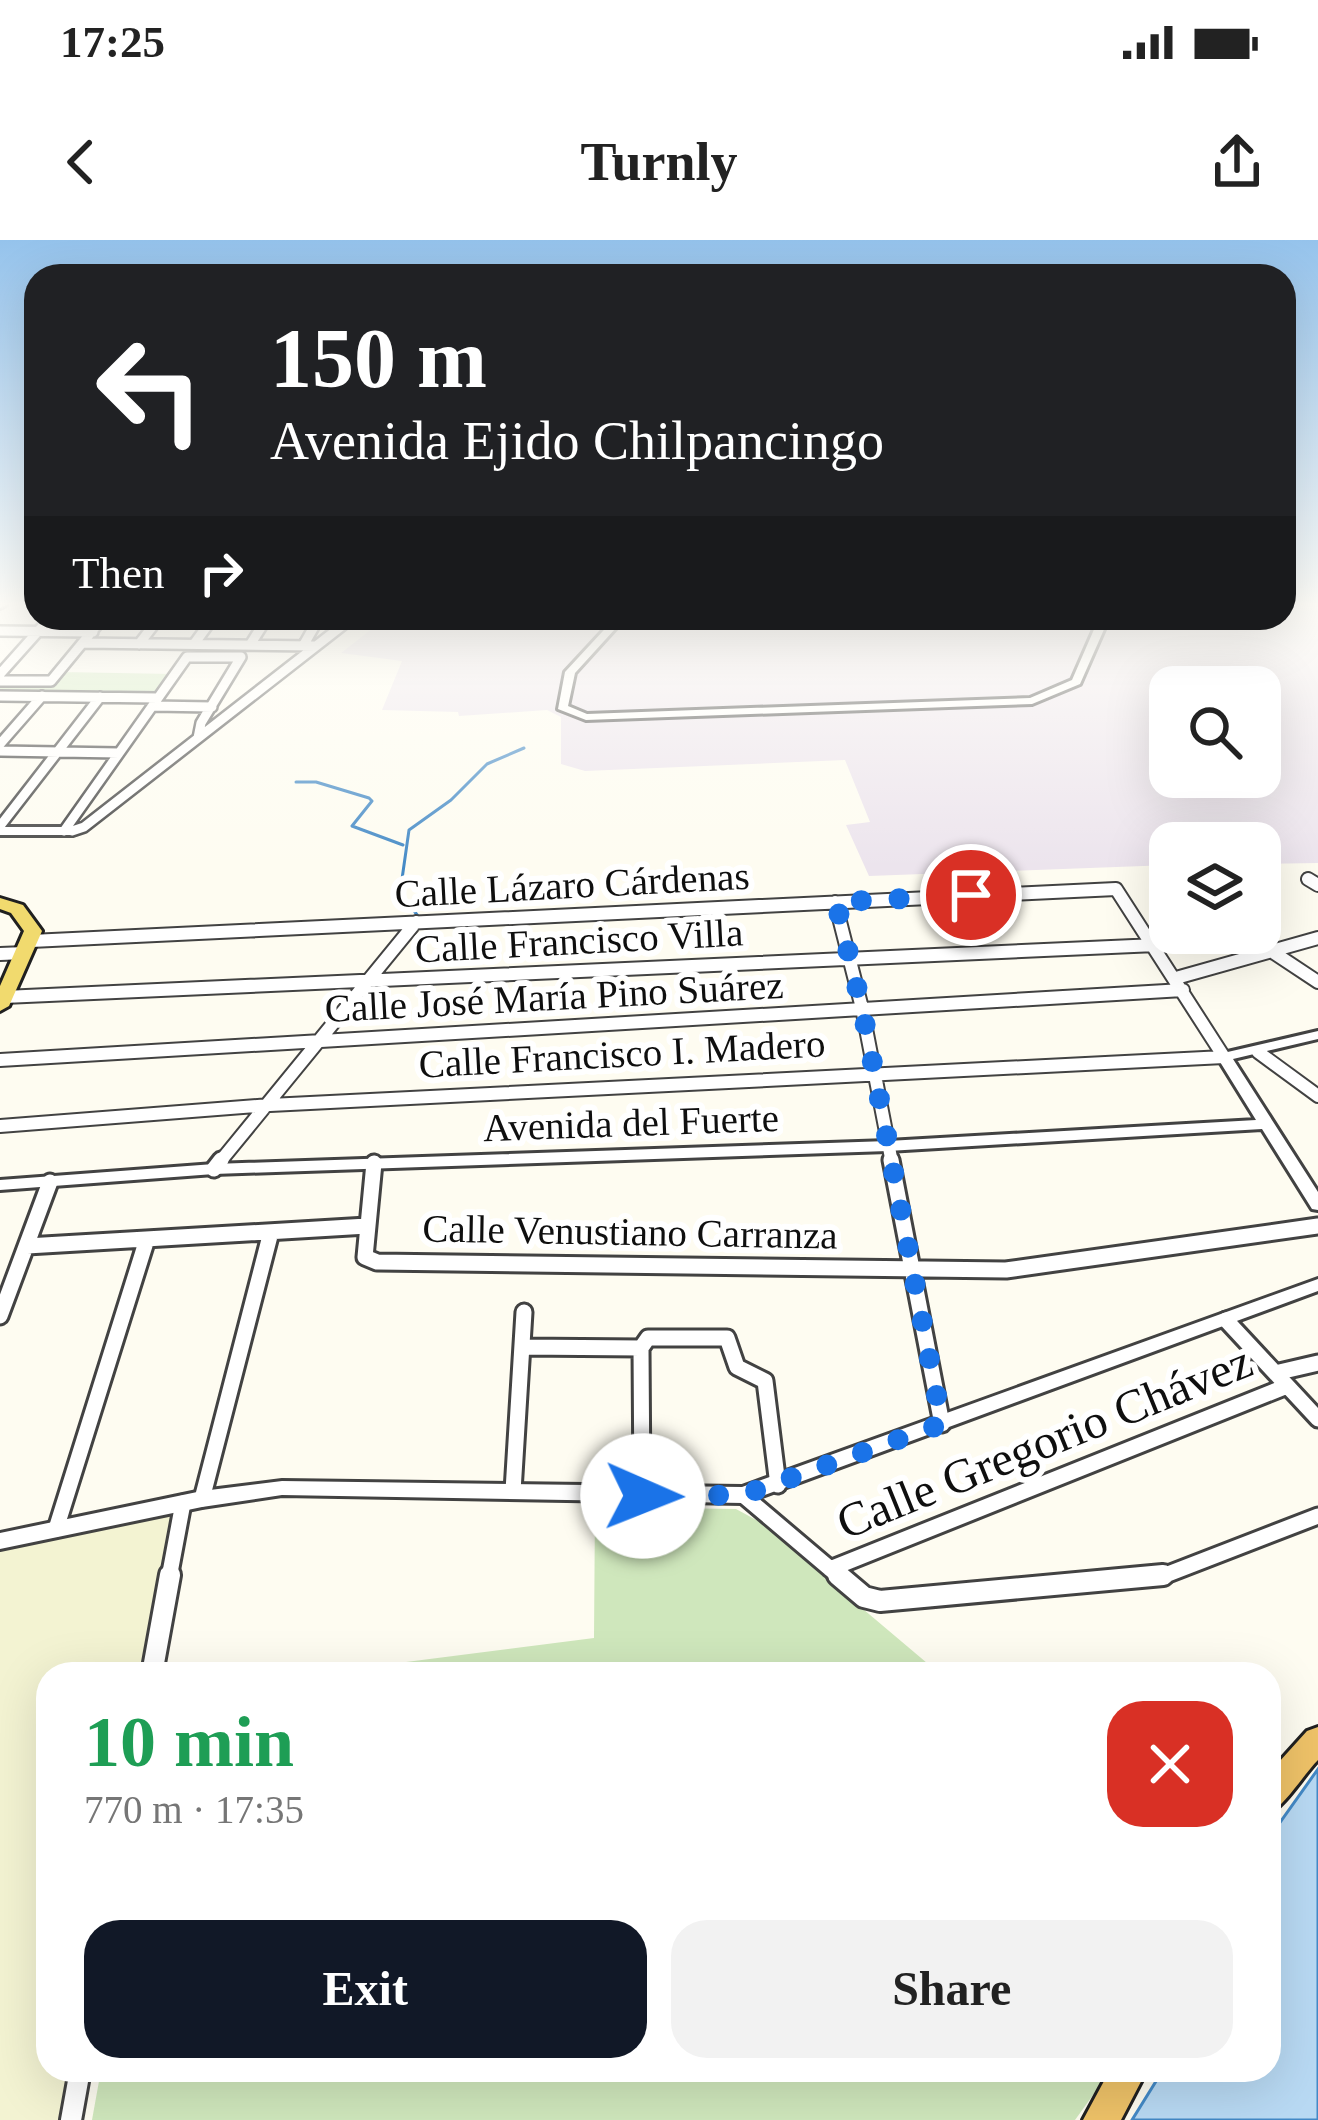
<!DOCTYPE html>
<html lang="en">
<head>
<meta charset="utf-8">
<style>
  body { margin:0; font-family:"Times New Roman",serif; background:#f2f2f2; color:#222; height:100vh; display:flex; flex-direction:column; font-size:45px; white-space:nowrap }
  * { box-sizing:border-box; margin:0 }
  p { font-size:39px; color:#767676 }
  .icon { flex:none; width:66px; height:66px; fill:none; stroke:currentColor; stroke-width:2; stroke-linecap:round; stroke-linejoin:round }
  .map { position:relative; flex:1; overflow:hidden }
  .sheet { position:absolute; left:36px; top:1422px; width:1245px; height:420px; display:flex; flex-direction:column; background:#fff; border-radius:36px; box-shadow:0 12px 48px #0002 }
  .sheet>* { flex:none }
  .guide { position:absolute; left:24px; top:24px; width:1272px; height:366px; border-radius:36px; box-shadow:0 12px 48px #0002; background:#202124; color:#fff; overflow:hidden }
  .buttons { position:absolute; left:1149px; top:426px; display:grid; gap:24px }
  .buttons a { display:grid; place-items:center; width:132px; height:132px; border-radius:24px; background:#fff; box-shadow:0 12px 48px #0002; font-size:60px }
  .pin { position:absolute; display:grid; place-items:center; width:102px; height:102px; color:#fff; margin:-51px; border:6px solid #fff; border-radius:50%; box-shadow:0 3px 12px #0007 }
  .me { position:absolute; width:132px; margin:-66px; rotate:91deg; stroke-linejoin:round; filter:drop-shadow(0 0 9px #0008) }
  .turn { display:flex; align-items:center; gap:42px; height:252px; padding:0 48px; font-size:54px }
  .turn .icon { width:156px; height:156px; stroke-width:2.5 }
  .turn b { display:block; font-size:84px; line-height:102px }
  .then { display:flex; align-items:center; height:114px; padding:0 48px; background:#0003; gap:24px; font-size:45px }
  .round { display:grid; place-items:center; flex:none; width:126px; height:126px; border-radius:36px; background:#f2f2f2 }
  .headline { display:flex; align-items:center; justify-content:space-between; height:204px; padding:0 48px }
  h1 { font-size:72px; font-weight:700; line-height:90px; color:#1e9e55 }
  .primary-button { display:flex; gap:24px; margin-top:auto; padding:24px 48px }
  .primary-button a { flex:1; height:138px; border-radius:36px; background:#111827; color:#fff; font-size:48px; font-weight:700; line-height:138px; text-align:center }
  .primary-button a+a { background:#f2f2f2; color:#222 }
  .status { display:flex; justify-content:space-between; align-items:center; height:84px; padding:0 60px; background:#fff; direction:ltr }
  .status svg { height:33px; fill:currentColor }
  header { display:flex; justify-content:space-between; align-items:center; height:156px; padding:0 48px; background:#fff; font-size:54px; font-weight:700 }
  .map>svg:first-child { display:block }
</style>
</head>
<body>
<div class="status"><b>17:25</b><svg viewBox="0 0 49 12"><path d="M0 12V9h3v3zM5 12V6h3v6zM10 12V3h3v9zM15 12V0h3v12zM26 1h20v11H26zM47 4h2v5h-2z"/></svg></div>
<header><svg class="icon" aria-label="back" viewBox="0 0 24 24"><path d="M15 5l-7 7 7 7"/></svg>Turnly<svg class="icon" aria-label="share" viewBox="0 0 24 24"><path d="M12 15V3M7 8l5-5 5 5M5 13v7h14v-7"/></svg></header>
<div class="map">
<svg width="1318" height="1880" viewBox="0 0 1318 1880">
  <rect width="100%" height="100%" fill="#fefcf1"/>
  <!-- industrial -->
  <path fill="#ece4ed" fill-rule="evenodd" d="M1284,365H1318V623L1260,624V603H1170V625L869,636L846,585L870,582L845,520L585,531L561,524V477L547,470L459,476L458,472L382,470L402,421L341,413L386,378H1284ZM1170,447H1260V537H1170Z"/>
  <!-- farmland -->
  <path fill="#f3f3d2" d="M181,1272L152,1434H48V1830H80L71,1880H0V1311Z"/>
  <!-- green -->
  <path fill="#cfe7bc" d="M59,432L173,434L157,458L0,455V441L51,442Z
    M595,1267L736,1269L760,1282L940,1434H312L594,1398Z
    M101,1830H1111L1075,1880H92Z"/>
  <!-- water -->
  <path fill="#b8d9f3" stroke="#4389c6" stroke-width="3" d="M1318,1529V1880H1132L1163,1830H1269V1598Z"/>
  <g fill="none" stroke-linecap="round" stroke-linejoin="round">
    <!-- stream -->
    <path stroke="#4389c6" stroke-width="3" d="M296,542H316L369,558L372,561L352,586L403,605
      M418,676L400,653L409,590L451,560L487,524L524,508"/>
    <defs>
      <path id="minor-far3" d="M0,391L93,392
        M84,403L316,406
        M139,404L159,378
        M194,404L213,378
        M250,405L267,378
        M303,406L319,378
        M0,434L50,378
        M0,441H51L103,378
        M0,456L158,458
        M153,466L212,467
        M0,504L42,456
        M0,511L119,513
        M0,586L100,457
        M64,591L187,417H241L201,483L198,498
        M72,591L84,587L352,378"/>
      <path id="minor-far2" d="M1308,639L1318,645
        M835,662L862,768L892,923
        M1244,693L1318,742
        M0,714L25,713
        M1176,738L1318,698
        M4,757L1156,705
        M1258,812L1318,856
        M0,820L1183,750
        M0,886L270,865L1224,817L1116,649L31,701
        M219,923L416,682"/>
      <path id="minor-far1" d="M891,920L942,1184
        M374,923L365,1017L377,1022L1006,1030L1318,986
        M214,929L221,920
        M27,1006L367,986
        M0,1076L50,942
        M1226,1080L1318,1179
        M522,1107L641,1108
        M1275,1133L1318,1123
        M513,1251L524,1072
        M642,1255L641,1108L648,1098H727L737,1127L765,1141L778,1245
        M743,1255L841,1338
        M202,1259L271,992
        M56,1289L147,999
        M830,1329L1287,1146
        M169,1338L183,1263
        M1143,1338L1168,1334L1318,1276"/>
      <path id="minor" d="M838,1335L864,1357L880,1361L1163,1335
        M152,1434L170,1335
        M71,1880L80,1830"/>
      <path id="tertiary" d="M0,365H6L0,368Z
        M615,378H625L575,433L568,466L587,474L1030,458L1072,440L1099,378H1109L1080,444L1032,464L586,480L558,469L565,432Z
        M0,587H72L78,591L72,595H0Z
        M1318,791V799L1233,819L1318,952V970L1312,969L1262,889L888,911L214,934L0,950V940L214,924L888,901L1256,880L1217,817L1219,814Z
        M1318,1039V1051L743,1263L282,1255L202,1267L0,1309V1293L202,1251L282,1241L742,1247Z"/>
      <path id="primary" d="M0,658L23,665L42,691L9,766L0,771V746L24,691L11,673L0,669Z"/>
      <path id="trunk" d="M1318,1487V1520C1304,1534 1283,1568 1269,1573V1533L1307,1491Z
        M1110,1830H1147L1121,1880H1083Z"/>
    </defs>
    <!-- minor-far3 casing -->
    <use href="#minor-far3" stroke="#424242" stroke-width="14"/>
    <!-- minor-far2 casing -->
    <use href="#minor-far2" stroke="#424242" stroke-width="16"/>
    <!-- minor-far1 casing -->
    <use href="#minor-far1" stroke="#424242" stroke-width="21"/>
    <!-- minor casing -->
    <use href="#minor" stroke="#424242" stroke-width="26"/>
    <!-- tertiary casing -->
    <use href="#tertiary" stroke="#424242" stroke-width="6"/>
    <!-- primary casing -->
    <use href="#primary" stroke="#202020" stroke-width="6"/>
    <!-- trunk casing -->
    <use href="#trunk" stroke="#202020" stroke-width="6"/>
    <!-- minor-far3 -->
    <use href="#minor-far3" stroke="#fff" stroke-width="9"/>
    <!-- minor-far2 -->
    <use href="#minor-far2" stroke="#fff" stroke-width="12"/>
    <!-- minor-far1 -->
    <use href="#minor-far1" stroke="#fff" stroke-width="15"/>
    <!-- minor -->
    <use href="#minor" stroke="#fff" stroke-width="20"/>
    <!-- tertiary -->
    <use href="#tertiary" fill="#fff" fill-rule="evenodd"/>
    <!-- primary -->
    <use href="#primary" fill="#f1da6e" fill-rule="evenodd"/>
    <!-- trunk -->
    <use href="#trunk" fill="#eec268" fill-rule="evenodd"/>
  </g>
  <!-- sky -->
  <linearGradient id="sky" x2="0" y2="1"><stop stop-color="#95c3ec"/><stop offset="0.58" stop-color="#fffef9"/><stop offset="1" stop-color="#fffef9" stop-opacity="0"/></linearGradient>
  <rect width="1318" height="628" fill="url(#sky)"/>
  <g fill="none" stroke-linecap="round" stroke-linejoin="round">
    <!-- route -->
    <path stroke="#1a73e8" stroke-width="21" stroke-dasharray="0 37.8" d="M643,1256L743,1255L942,1184L862,768L836,662L971,655"/>
  </g>
  <g text-anchor="middle" stroke-width="12" stroke-linejoin="round" paint-order="stroke">
    <!-- street labels -->
    <g font-size="39" fill="#0f0f0f" stroke="#fff">
      <text transform="translate(572 644) rotate(-3)" y="14">Calle Lázaro Cárdenas</text>
      <text transform="translate(579 700) rotate(-3)" y="14">Calle Francisco Villa</text>
      <text transform="translate(554 756) rotate(-3)" y="14">Calle José María Pino Suárez</text>
      <text transform="translate(622 813) rotate(-3)" y="14">Calle Francisco I. Madero</text>
      <text transform="translate(631 882) rotate(-2)" y="14">Avenida del Fuerte</text>
      <text transform="translate(630 991) rotate(1)" y="14">Calle Venustiano Carranza</text>
    </g>
    <!-- near-street labels -->
    <g font-size="48" fill="#0f0f0f" stroke="#fff">
      <text transform="translate(1044 1201) rotate(-22)" y="17">Calle Gregorio Chávez</text>
    </g>
  </g>
</svg>
<div class="buttons">
<a><svg class="icon" aria-label="search" viewBox="0 0 24 24"><circle cx="10" cy="10" r="6"/><path d="M15 15l6 6"/></svg></a>
<a><svg class="icon" aria-label="layers" viewBox="0 0 24 24"><path d="M12 4l9 5-9 5-9-5zM3 14l9 5 9-5"/></svg></a>
</div>
<div class="pin" style="left:971px;top:655px;background:#d93025"><svg class="icon" aria-label="arrive" viewBox="0 0 24 24"><path d="M6 21V4h12l-3 4 3 4H6"/></svg></div>
<svg class="me" style="left:643px;top:1256px" viewBox="-20 -20 40 40"><circle r="19" fill="#fff"/><path d="M0-13L10 11 0 6-10 11z" fill="#1a73e8"/></svg>
<div class="guide">
<div class="turn"><svg class="icon" aria-label="left" viewBox="0 0 24 24"><path d="M17 20v-9H6M10 6l-5 5 5 5"/></svg><div><b>150 m</b>Avenida Ejido Chilpancingo</div></div>
<div class="then">Then<svg class="icon" aria-label="right" viewBox="0 0 24 24"><path d="M7 20v-9h11M14 6l5 5-5 5"/></svg></div>
</div>
<section class="sheet">
<div class="headline"><div><h1>10 min</h1><p>770 m · 17:35</p></div><a class="round" style="background:#d93025;color:#fff"><svg class="icon" aria-label="close" viewBox="0 0 24 24"><path d="M6 6l12 12M18 6L6 18"/></svg></a></div>
<div class="primary-button"><a>Exit</a><a>Share</a></div>
</section>
</div>
</body>
</html>
